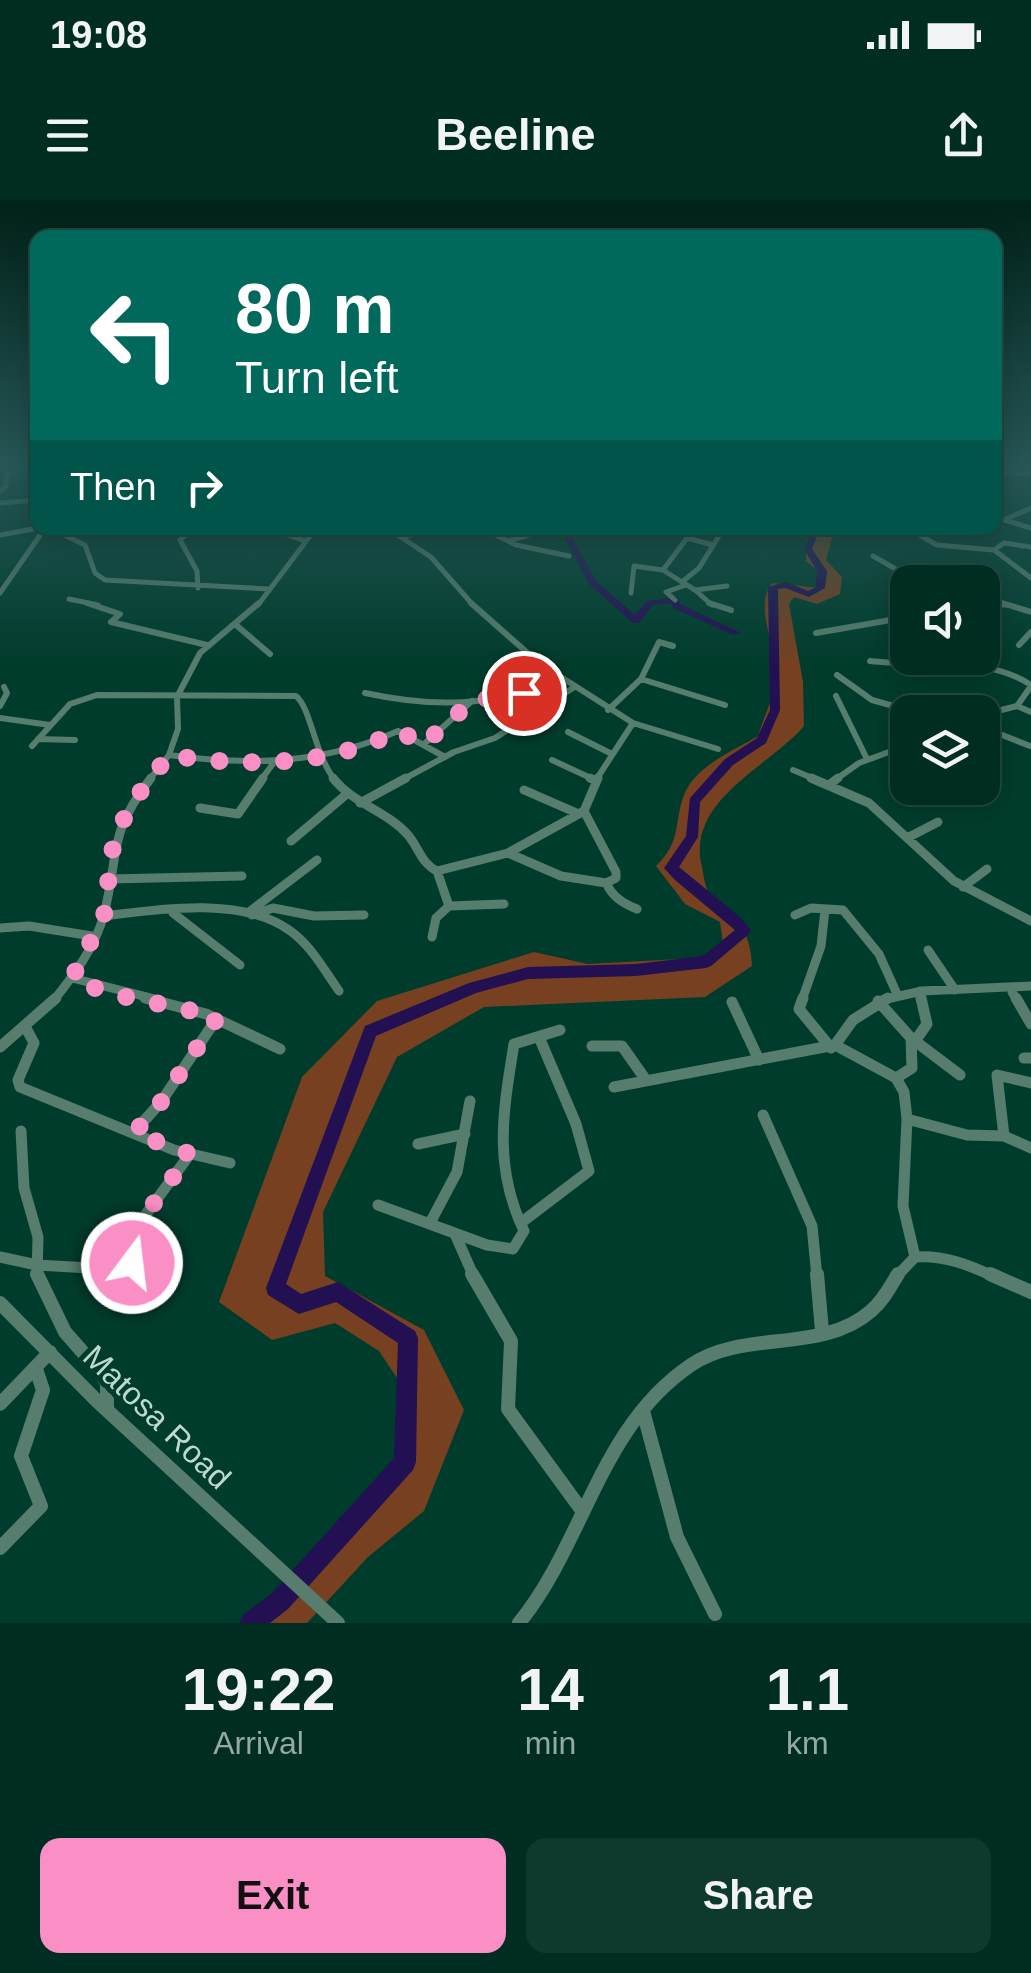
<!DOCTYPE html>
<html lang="en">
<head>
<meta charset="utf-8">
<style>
  body { margin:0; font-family:Arial,sans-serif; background:#0e392e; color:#f1f3f6; height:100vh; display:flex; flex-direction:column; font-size:38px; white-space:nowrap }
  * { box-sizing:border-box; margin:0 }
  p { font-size:32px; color:#95a8a5 }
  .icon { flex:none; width:55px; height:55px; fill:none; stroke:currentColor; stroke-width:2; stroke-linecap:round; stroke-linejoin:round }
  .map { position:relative; height:1423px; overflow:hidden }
  .sheet { display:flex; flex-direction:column; background:#002d21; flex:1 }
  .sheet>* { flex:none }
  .guide { position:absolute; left:30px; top:30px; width:972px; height:305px; border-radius:20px; box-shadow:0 5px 25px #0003,0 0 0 2px #22493f; background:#00695c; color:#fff; overflow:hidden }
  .controls { position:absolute; left:890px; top:365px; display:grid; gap:20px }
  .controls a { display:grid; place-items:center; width:110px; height:110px; border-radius:20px; background:#002d21; box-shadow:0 5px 25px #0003,0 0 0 2px #22493f; font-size:50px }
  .pin { position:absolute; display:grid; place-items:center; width:85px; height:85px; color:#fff; margin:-42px; border:5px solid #fff; border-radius:50%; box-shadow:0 2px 10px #0007 }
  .me { position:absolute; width:110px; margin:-55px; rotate:15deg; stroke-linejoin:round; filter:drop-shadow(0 0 8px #0008) }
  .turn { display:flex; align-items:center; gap:35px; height:210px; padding:0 40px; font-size:45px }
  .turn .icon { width:130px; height:130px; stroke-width:2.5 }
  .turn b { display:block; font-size:70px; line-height:85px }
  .then { display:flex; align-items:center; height:95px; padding:0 40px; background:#0003; gap:20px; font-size:38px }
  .eta { display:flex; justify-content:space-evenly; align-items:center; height:170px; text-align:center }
  .eta b { font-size:60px; font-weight:700; line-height:70px }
  .action { display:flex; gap:20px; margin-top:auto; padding:20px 40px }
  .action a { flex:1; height:115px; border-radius:20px; background:#fa8fc6; color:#111; font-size:40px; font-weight:700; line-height:115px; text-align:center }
  .action a+a { background:#0e392e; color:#f1f3f6 }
  .status { display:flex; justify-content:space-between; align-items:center; height:70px; padding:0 50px; background:#002d21; direction:ltr }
  .status svg { height:28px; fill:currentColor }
  header { display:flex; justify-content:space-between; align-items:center; height:130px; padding:0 40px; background:#002d21; font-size:45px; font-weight:700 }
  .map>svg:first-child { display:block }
</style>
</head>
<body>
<div class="status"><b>19:08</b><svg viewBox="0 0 49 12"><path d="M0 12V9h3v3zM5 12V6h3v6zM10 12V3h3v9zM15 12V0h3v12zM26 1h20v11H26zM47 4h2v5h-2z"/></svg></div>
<header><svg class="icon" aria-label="menu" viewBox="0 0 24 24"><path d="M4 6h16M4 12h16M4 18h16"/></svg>Beeline<svg class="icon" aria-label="share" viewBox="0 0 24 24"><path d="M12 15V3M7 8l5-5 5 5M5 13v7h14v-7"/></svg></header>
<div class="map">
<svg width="1031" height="1423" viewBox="0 0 1031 1423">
  <rect width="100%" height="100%" fill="#003c2c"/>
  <!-- green -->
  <path fill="#764021" d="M826,328H858L832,338L826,360L842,377L840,394L817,404L794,397L789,404L803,482L804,526C769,567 685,601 702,667C704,677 705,689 711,696C735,724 750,724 752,766L705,797L484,807L397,857L323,1012L325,1076L424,1130L464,1210L424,1311L368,1357L307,1423H242L350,1330L396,1279L401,1184L379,1151L335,1123L272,1140L219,1102L302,877L377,801L534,752L588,764L698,758L724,751L720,722L685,704L656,666C682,641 673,625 684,595C695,566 733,551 758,536C763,519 773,500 775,483C780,448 752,410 772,383L820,388L817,370L806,361V340Z"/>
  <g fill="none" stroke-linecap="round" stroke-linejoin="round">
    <!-- river -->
    <path fill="#231052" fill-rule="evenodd" d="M569,328H577L579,332L573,338L596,381L635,415L647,401L675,397L678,398L680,404L741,433L733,435L673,408L671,403L653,405L639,423H633L589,384L564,338L571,331Z
      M816,328H825L818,334L812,349L827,371L825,388L809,397L785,388L778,389L780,510L766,543L733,565L700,602L698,637L679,667L740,717L751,730L749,734L711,766L706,768L636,776L528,779L476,793L376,836L286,1084L301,1094L338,1082L415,1131L418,1138L416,1262L413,1270L288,1409L270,1423H239L243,1415L272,1393L394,1258L398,1143L336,1102L299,1114L268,1095L266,1088L365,826L469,783L528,767L636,764L703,756L735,730L675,680L664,668L686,636L690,598L725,559L757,538L770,510L768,387L786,382L808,391L816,387L817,371L804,349L810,333Z"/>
    <!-- minor-far4 -->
    <path stroke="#567d6e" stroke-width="5" d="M995,272L1031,274
      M0,291L6,287L7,274L24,266
      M0,303L38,300
      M995,317L1031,328
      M1008,318L1031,308
      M50,328L85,345L95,373L105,380L269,389
      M193,328L180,340L197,371L198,388
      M268,328L305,341
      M387,328L431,357L473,405
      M482,328L516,345L569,356
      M717,328L719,336L699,368L682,382L695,390L727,386
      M907,328L937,345L994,350L1031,378
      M494,333L513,328
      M0,335L38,328
      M406,336L442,328
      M508,341L549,329
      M994,350L1004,343L1031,347
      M873,356L918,382
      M663,370L687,338L713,345
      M925,382L955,374
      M695,390L712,405
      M0,393L45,328
      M631,393L634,366L663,370L682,382
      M69,399L98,405
      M675,400L666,392L686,385
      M258,405L316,328
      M982,405H1009"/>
    <!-- minor-far3 -->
    <path stroke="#567d6e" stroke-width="6" d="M87,403L120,414L111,422L207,445
      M471,403L539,463L633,523L596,580
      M709,403L731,410
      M982,405L1002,403L1031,412
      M236,425L270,454
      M816,433L908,417
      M1019,445L1031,432
      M870,461C922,467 986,455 1031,485
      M837,475L872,500L915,512
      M641,479L725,505
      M365,493C425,506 502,511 554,473
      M836,496L867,559
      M0,506L7,493L4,487
      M1017,506L1031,512
      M608,510L641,479L659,442L673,446
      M982,515L1017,506L1031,486
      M0,518L50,525
      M633,523L718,549
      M982,527L1030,546
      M568,532L612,554
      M38,539L75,540
      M424,544L472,501
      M32,546L70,504L97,495L296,496C311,508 315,556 335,580
      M169,555C249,566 324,564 398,531L445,557
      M552,560L595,580
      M793,570L817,580
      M149,580L169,555L178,529L177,497L200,453L259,403
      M261,580L275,561
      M402,580L454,552L495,538L573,488
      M835,580L859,563L908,545"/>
    <!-- minor-far2 -->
    <path stroke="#567d6e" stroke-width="9" d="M333,578C353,604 387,611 408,635C419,648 421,663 437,671
      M590,578L596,581
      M598,578L584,611L616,672V678L606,683C613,697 622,703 637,709
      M811,578L869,603L954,681L1031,721
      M830,584L838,578
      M524,590L579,614
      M360,603L406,578
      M200,608L238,614L263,578
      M909,637L938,622
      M291,641L348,593
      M508,653L584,611
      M109,679L242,676
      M963,687L987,669
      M449,706L504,704
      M249,712L317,660
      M173,713L240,765
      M252,715L273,708L314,716L364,715
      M795,715L811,708L843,710L879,754L897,794
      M104,716C158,709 242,696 289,730C311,745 324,770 339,791
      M0,728L29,726L92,736
      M432,737L436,718L449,706L437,671L508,653L561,676L606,683
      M928,750L955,790
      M72,778L159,800
      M920,791L922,800
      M1012,792L1017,800
      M54,800C74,775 96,746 104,714C120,651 107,635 151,578
      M802,800L821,746L825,710
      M882,800L922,791L1031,786"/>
    <!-- minor-far1 -->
    <path stroke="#567d6e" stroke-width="11" d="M145,798L206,814L280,849
      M803,798L799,809L831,848
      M1016,798L1031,824
      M878,801L911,838L960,875
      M732,802L759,860
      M26,828L34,843L18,880L20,887L174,950L230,963
      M915,841L927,824L921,798
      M835,845L853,820L888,798
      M592,846H622L646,880
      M0,847L56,798
      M1024,858H1031
      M896,878L912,868L911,838
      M614,887L835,845L896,878L904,892L907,919L967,935L1004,936L1031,948
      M763,915L812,1026L817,1077
      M907,919L903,1006L915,1057
      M21,931L24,988L38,1037L37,1077
      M133,933L161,902L217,818
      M1004,936L997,875L1031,883
      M418,944L465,934
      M378,1005L487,1045L513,1049L524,1031C493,966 503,912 514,844L560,830
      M522,1022L589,971L576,924L539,837
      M430,1023L457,972L470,901
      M455,1034L474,1077
      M0,1057L37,1065L125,1070L132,1063L141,1021L190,954
      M896,1077L915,1057C945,1055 969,1065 995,1077"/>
    <!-- minor -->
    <path stroke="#567d6e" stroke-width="14" d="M37,1074L65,1132L102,1174L107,1184V1209
      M472,1074L511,1141L508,1209L583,1312
      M817,1074L822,1131
      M990,1074L1031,1092
      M0,1103L97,1201L338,1423
      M0,1204L50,1152
      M643,1211L677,1337L715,1414
      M0,1348L41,1306L21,1256L43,1190L36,1169
      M519,1423C585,1342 599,1227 691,1165C744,1129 822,1154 871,1111C883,1101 890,1087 898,1074"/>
  </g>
  <!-- sky -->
  <linearGradient id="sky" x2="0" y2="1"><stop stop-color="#002118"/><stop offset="0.57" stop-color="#265656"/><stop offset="1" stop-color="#265656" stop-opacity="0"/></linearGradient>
  <rect width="1031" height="464" fill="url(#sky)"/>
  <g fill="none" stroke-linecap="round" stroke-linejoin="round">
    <!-- route -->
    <path stroke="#fa8fc6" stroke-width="18" stroke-dasharray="0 32.4" d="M132,1063L141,1021L190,954L134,933L161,902L217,818C169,802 116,801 72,778L104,716L112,651L128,608L169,555C244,567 329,567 398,531L424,544L472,501L524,493"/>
  </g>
  <g text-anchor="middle" stroke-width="10" stroke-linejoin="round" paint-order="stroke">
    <!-- near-street labels -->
    <g font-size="32" fill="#bed9ce" stroke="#003c2c">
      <text transform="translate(157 1217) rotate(44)" y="11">Matosa Road</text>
    </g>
  </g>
</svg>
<div class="controls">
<a><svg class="icon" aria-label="sound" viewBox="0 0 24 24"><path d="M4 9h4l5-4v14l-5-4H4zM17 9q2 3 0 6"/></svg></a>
<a><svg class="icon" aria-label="layers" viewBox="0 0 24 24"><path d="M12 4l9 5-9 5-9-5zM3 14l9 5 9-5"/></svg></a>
</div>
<div class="pin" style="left:524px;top:493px;background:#d93025"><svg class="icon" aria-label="arrive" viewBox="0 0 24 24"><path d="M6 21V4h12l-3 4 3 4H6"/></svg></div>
<svg class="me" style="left:132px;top:1063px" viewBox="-20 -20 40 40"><circle r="17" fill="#fa8fc6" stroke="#fff" stroke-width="3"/><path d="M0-11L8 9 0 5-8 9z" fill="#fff"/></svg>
<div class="guide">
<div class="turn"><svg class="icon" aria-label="left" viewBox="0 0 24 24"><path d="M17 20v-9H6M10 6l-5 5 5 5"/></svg><div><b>80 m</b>Turn left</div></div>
<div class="then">Then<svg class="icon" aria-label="right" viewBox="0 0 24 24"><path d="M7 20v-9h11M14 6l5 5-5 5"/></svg></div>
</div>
</div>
<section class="sheet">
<div class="eta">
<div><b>19:22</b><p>Arrival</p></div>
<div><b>14</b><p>min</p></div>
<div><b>1.1</b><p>km</p></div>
</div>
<div class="action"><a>Exit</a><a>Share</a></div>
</section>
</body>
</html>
